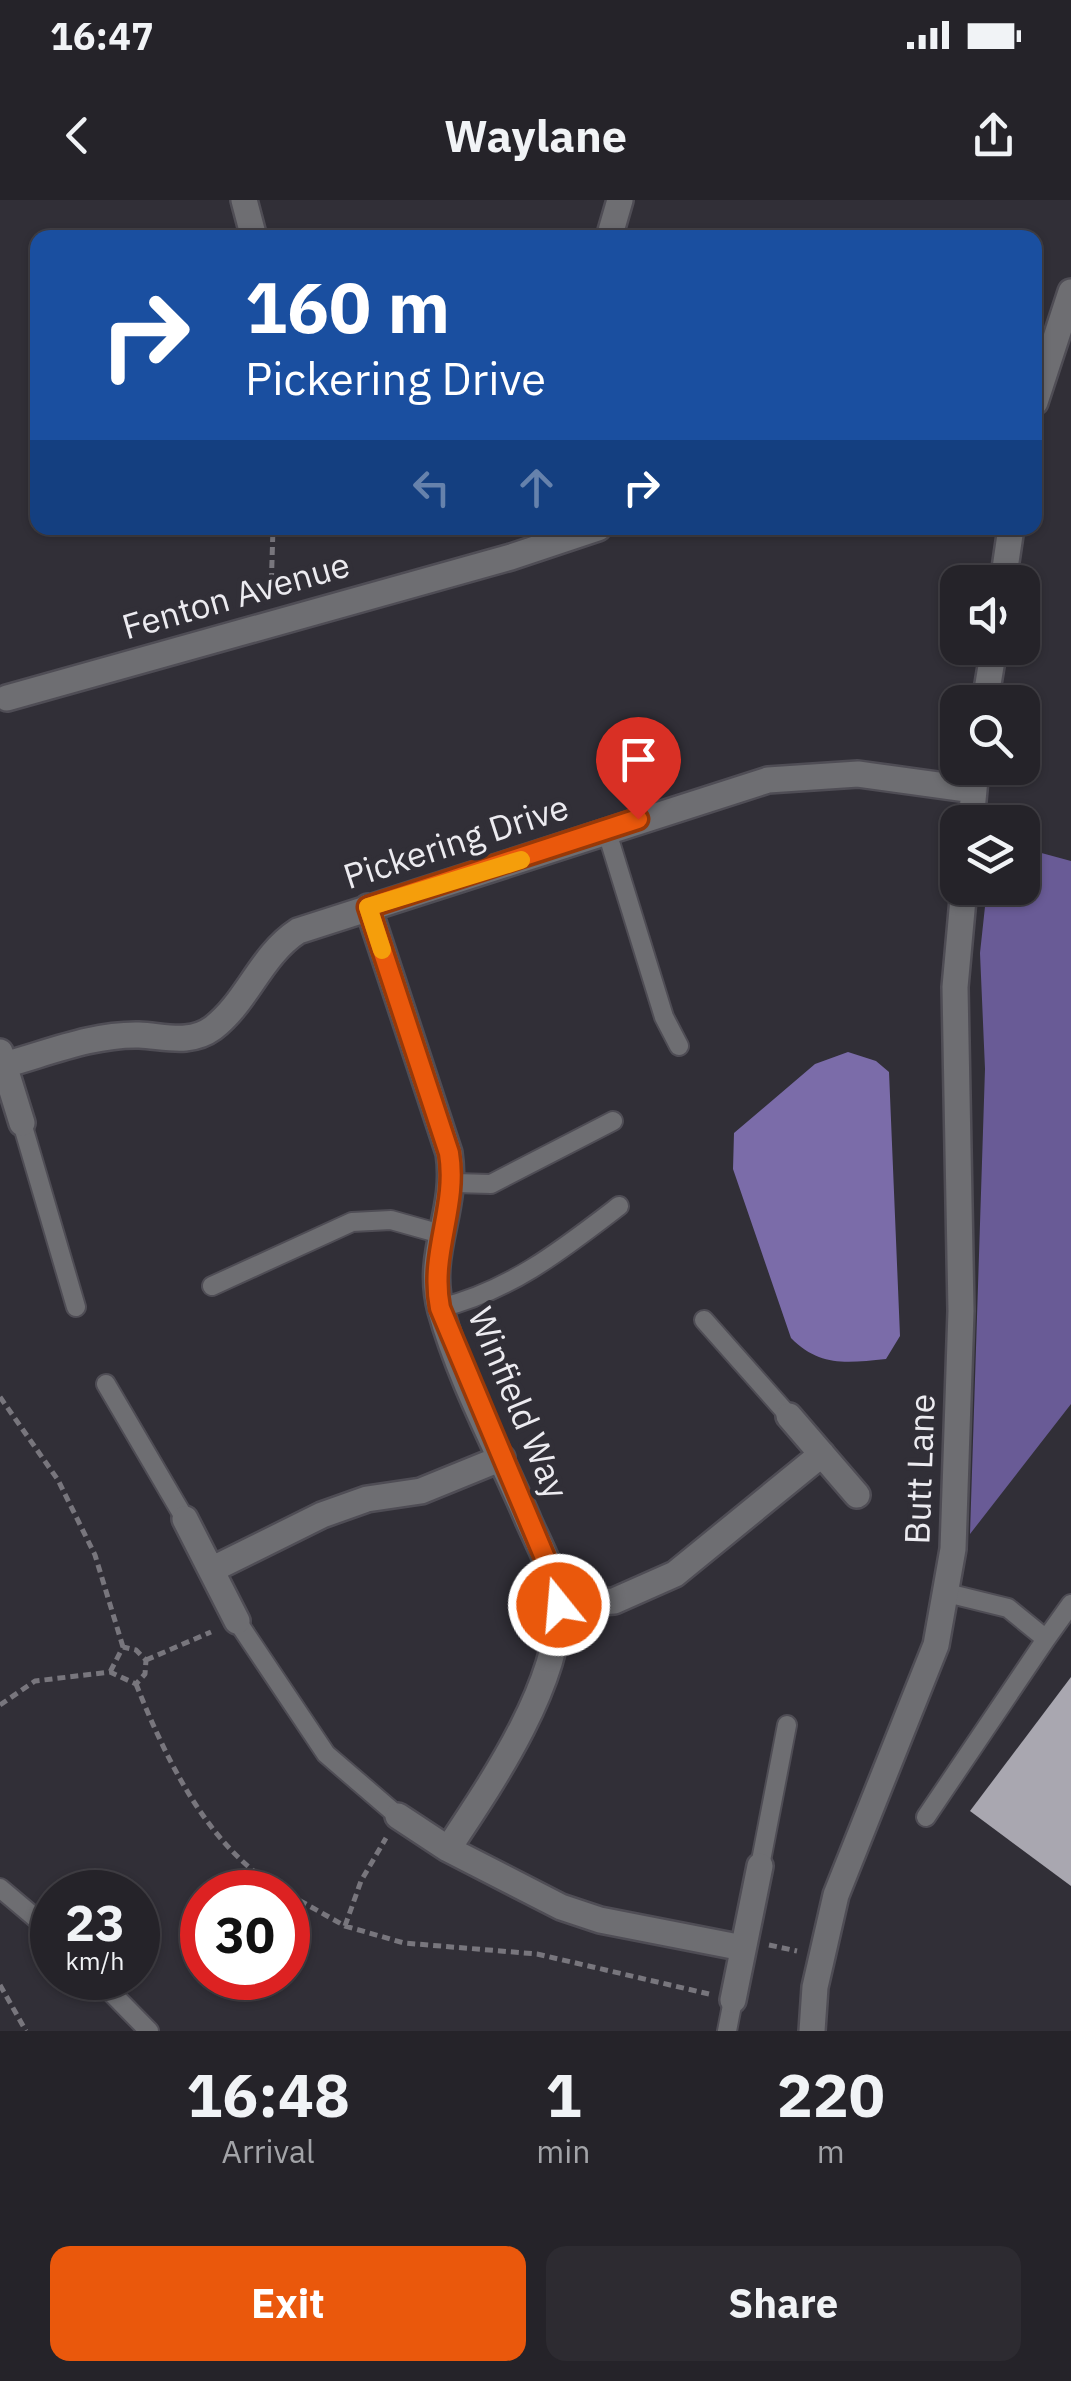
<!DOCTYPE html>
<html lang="en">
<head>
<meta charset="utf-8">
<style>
  body { margin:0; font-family:"IBM Plex Sans",sans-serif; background:#2d2b31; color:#f1f3f6; height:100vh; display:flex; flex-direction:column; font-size:38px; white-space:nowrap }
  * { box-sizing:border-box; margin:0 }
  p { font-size:32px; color:#a3a4a8 }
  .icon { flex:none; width:55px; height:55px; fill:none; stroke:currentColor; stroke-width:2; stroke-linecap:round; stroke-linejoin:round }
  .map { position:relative; height:1831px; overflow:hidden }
  .panel { display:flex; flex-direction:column; background:#252329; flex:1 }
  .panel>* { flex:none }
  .banner { position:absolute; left:30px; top:30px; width:1012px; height:305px; border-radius:20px; box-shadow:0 2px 8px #0004,0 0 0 2px #424046; background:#1a4fa0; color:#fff; overflow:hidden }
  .tools { position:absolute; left:940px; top:365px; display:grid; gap:20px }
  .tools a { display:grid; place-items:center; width:100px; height:100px; border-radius:20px; background:#252329; box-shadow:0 2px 8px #0004,0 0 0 2px #424046; font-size:50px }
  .speed { position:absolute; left:30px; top:1670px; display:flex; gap:20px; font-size:50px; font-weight:700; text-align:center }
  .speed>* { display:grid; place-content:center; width:130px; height:130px; border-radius:50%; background:#252329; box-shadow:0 2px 8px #0004,0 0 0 2px #424046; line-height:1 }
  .speed small { font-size:25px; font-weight:400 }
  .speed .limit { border:15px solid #d22; background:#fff; color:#111 }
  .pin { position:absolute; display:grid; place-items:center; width:85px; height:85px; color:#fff; margin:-102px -42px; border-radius:50% 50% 50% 0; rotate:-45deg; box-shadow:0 0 10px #0007 }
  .pin .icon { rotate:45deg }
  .me { position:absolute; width:110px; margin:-55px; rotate:343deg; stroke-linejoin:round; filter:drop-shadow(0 0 8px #0008) }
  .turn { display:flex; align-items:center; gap:35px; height:210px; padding:0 50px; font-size:45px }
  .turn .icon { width:130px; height:130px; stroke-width:2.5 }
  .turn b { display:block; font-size:70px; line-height:85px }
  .lanes { display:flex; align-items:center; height:95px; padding:0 50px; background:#0003; justify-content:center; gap:50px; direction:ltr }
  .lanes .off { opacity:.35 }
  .eta { display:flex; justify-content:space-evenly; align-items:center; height:170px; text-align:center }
  .eta b { font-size:60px; font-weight:800; line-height:70px }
  .action { display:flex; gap:20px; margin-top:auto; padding:20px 50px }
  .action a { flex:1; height:115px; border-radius:20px; background:#ea580c; color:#fff; font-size:40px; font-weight:800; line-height:115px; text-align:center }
  .action a+a { background:#2d2b31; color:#f1f3f6 }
  .status { display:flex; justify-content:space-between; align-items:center; height:70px; padding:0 50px; background:#252329; direction:ltr }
  .status svg { height:28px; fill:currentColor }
  header { display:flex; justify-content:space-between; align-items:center; height:130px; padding:0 50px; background:#252329; font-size:45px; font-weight:800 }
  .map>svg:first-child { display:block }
</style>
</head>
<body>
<div class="status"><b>16:47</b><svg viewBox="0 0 49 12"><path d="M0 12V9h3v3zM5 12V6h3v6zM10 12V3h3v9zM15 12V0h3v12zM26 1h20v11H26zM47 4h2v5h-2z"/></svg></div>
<header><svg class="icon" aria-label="back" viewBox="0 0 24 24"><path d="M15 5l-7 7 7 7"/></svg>Waylane<svg class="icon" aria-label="share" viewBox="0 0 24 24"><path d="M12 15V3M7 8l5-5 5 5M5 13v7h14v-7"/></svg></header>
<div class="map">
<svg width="1071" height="1831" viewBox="0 0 1071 1831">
  <rect width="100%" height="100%" fill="#312f37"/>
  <!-- forest -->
  <path fill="#695b96" d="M1023,648L1071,661V1204L970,1334L985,869L980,753L987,688H1022Z"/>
  <!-- water -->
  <path fill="#7b6ca9" d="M848,852L876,861L889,872L900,1136L886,1159C846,1163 820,1167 791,1138L733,969L734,933L815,864Z"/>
  <!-- building -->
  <path fill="#a9a7b0" d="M1071,1477V1686L970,1611Z"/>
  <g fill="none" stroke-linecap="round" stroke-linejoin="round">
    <defs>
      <path id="service" d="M606,629L664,817L679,846
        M22,923L76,1107
        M454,983L491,984L613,921
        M212,1086L352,1022L391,1020L441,1034
        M440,1108C510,1091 563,1049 619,1006
        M704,1120L789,1216
        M106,1184L185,1319
        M237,1421L326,1554L398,1616
        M1046,1439L1071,1404
        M926,1617L1046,1439L1008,1408L947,1393
        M760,1666L787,1525
        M0,1688L52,1732
        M97,1778L149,1831
        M727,1831L733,1800"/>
      <path id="minor" d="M244,0L254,38
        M609,38L620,0
        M1035,202L1071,92
        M1003,382L1011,328
        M7,498L511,357L598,328
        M985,502L994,448
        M971,622L976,568
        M368,707L449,953C458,1012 425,1052 441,1111C461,1183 500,1253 529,1322C540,1347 559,1381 559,1408C557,1488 491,1584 448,1649L398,1616
        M0,852L22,923
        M4,865C48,853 93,834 139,835C164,836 190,845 213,828C248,801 260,756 298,731L768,580L858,574L974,590
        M789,1216L857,1295
        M185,1319L237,1421
        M213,1369L322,1315L367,1299L421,1291L502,1258
        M559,1405L614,1401L675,1374L822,1254
        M448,1649L561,1707L600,1720L743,1748
        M733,1800L760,1666
        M812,1831L815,1787L836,1695L936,1445L953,1349L961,1111L955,787L964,688"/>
    </defs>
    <!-- service casing -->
    <use href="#service" stroke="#4f4d55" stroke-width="22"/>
    <!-- minor casing -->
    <use href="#minor" stroke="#4f4d55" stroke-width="30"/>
    <!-- path -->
    <path stroke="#78767d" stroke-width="5" stroke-dasharray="8 5" stroke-linecap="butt" d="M271,394L273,328
      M0,1197L58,1280L95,1355L123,1447
      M146,1460L211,1432
      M136,1484C167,1561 209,1651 285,1692
      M0,1505L35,1481L110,1472L136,1484L145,1474L146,1460L136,1450L123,1447L110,1472
      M288,1694L345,1726L404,1743L537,1754L709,1794
      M345,1726L361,1681L386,1638
      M769,1745L797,1751
      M0,1785L26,1831"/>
    <!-- service -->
    <use href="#service" stroke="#6e6e72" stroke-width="18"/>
    <!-- minor -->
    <use href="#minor" stroke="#6e6e72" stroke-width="25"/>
  </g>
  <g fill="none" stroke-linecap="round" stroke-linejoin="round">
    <defs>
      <path id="route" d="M559,1405L545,1358L440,1108C429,1053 458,1007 449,953L368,707L638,619"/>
    </defs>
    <!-- route casing -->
    <use href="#route" stroke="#983908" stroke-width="25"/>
    <!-- route -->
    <use href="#route" stroke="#ea580c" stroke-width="18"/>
    <!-- slow -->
    <path stroke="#f59e0b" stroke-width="18" d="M382,750L368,707L521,660"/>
  </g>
  <g text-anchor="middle" stroke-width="10" stroke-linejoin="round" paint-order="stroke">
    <!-- street labels -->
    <g font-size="35" fill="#ecebf0" stroke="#312f37">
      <text transform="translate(236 396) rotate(-16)" y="12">Fenton Avenue</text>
      <text transform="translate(456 642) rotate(-18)" y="12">Pickering Drive</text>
      <text transform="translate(518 1203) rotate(67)" y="12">Winfield Way</text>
      <text transform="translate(920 1269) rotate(-88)" y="12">Butt Lane</text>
    </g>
  </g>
</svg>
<div class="tools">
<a><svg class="icon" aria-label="sound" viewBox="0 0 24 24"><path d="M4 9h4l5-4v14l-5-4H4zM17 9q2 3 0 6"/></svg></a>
<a><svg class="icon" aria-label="search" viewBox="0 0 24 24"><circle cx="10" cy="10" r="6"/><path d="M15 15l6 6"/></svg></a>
<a><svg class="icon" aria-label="layers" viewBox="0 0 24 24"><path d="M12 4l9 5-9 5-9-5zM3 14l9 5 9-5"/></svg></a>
</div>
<div class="speed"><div>23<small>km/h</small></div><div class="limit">30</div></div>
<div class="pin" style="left:638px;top:619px;background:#d93025"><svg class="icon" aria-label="arrive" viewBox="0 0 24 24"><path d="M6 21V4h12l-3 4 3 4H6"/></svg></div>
<svg class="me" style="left:559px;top:1405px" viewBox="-20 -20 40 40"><circle r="17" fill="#ea580c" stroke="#fff" stroke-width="3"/><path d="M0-11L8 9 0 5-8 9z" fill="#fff"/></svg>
<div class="banner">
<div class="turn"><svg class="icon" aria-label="right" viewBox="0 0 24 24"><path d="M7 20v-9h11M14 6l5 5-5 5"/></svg><div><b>160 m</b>Pickering Drive</div></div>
<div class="lanes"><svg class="icon off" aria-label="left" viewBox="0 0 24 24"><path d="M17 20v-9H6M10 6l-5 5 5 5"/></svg><svg class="icon off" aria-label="ahead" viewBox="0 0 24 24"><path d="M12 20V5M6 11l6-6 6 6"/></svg><svg class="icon" aria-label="right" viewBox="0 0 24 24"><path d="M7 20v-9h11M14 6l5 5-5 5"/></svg></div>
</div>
</div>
<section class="panel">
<div class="eta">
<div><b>16:48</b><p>Arrival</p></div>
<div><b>1</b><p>min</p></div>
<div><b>220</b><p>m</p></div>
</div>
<div class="action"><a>Exit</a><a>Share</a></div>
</section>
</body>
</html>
